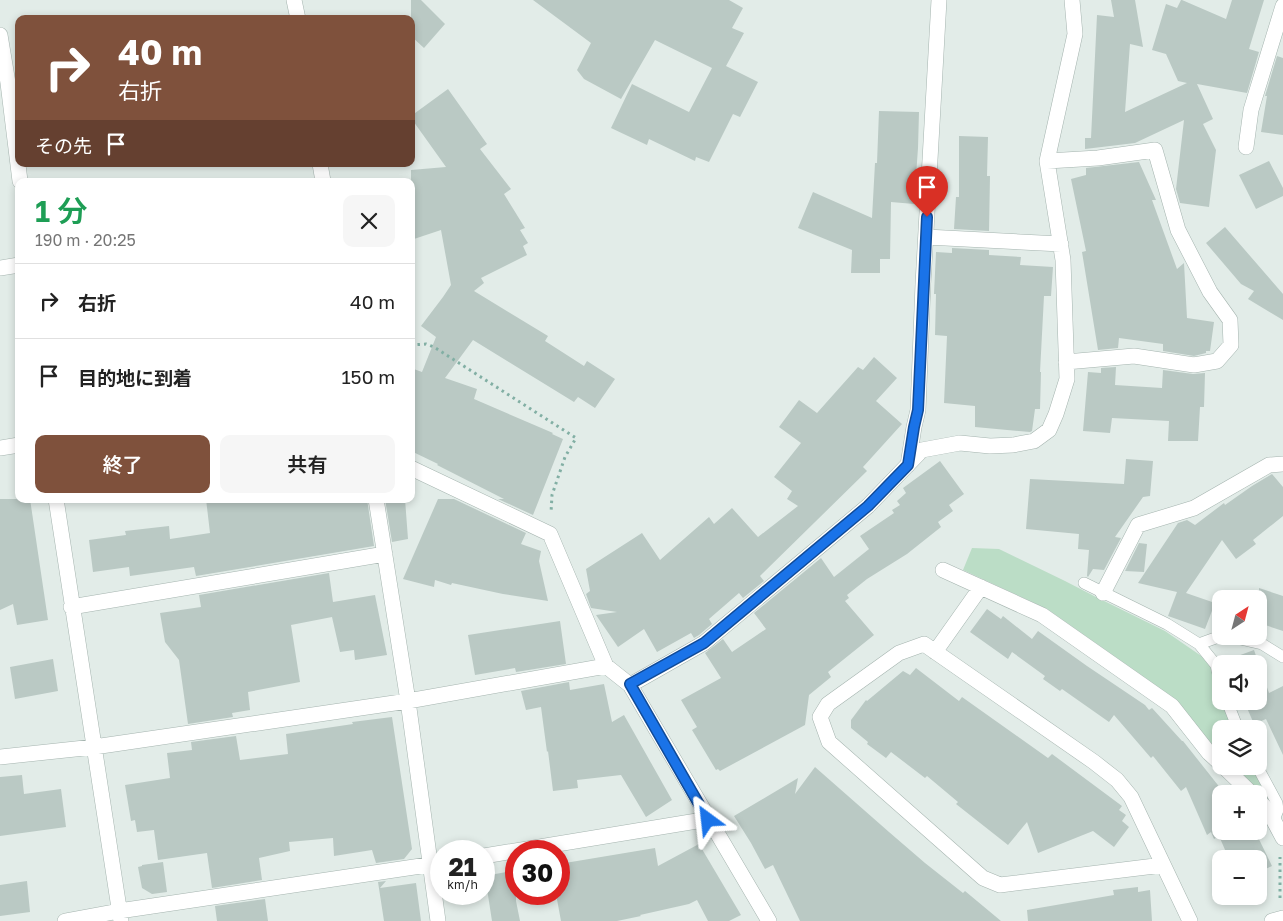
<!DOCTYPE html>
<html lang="ja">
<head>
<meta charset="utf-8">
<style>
  body { margin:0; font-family:"Golos Text","Noto Sans JP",sans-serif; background:#f6f6f6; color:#222; height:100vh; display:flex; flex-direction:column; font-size:19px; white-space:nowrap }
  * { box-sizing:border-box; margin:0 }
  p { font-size:16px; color:#767676 }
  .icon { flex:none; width:28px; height:28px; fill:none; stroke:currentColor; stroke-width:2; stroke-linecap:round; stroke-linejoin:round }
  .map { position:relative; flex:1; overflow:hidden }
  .details { position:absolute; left:15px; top:178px; width:400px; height:325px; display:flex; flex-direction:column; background:#fff; border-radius:10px; box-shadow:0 2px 8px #0003 }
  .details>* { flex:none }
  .guide { position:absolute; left:15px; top:15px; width:400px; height:152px; border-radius:10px; box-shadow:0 2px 8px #0003; background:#7f513c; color:#fff; overflow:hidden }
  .needle { width:32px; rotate:36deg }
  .buttons { position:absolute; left:1212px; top:590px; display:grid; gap:10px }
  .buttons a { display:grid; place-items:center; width:55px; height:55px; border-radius:10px; background:#fff; box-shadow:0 2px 8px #0003; font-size:25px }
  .speed { position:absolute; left:430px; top:840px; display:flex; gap:10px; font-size:25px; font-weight:700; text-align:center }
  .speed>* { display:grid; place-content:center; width:65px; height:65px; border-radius:50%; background:#fff; box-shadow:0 2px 8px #0003; line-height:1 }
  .speed small { font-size:12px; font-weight:400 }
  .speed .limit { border:8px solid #d22; background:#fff; color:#111 }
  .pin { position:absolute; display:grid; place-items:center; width:42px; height:42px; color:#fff; margin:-51px -21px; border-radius:50% 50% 50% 0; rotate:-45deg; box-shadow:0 0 5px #0007 }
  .pin .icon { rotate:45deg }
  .me { position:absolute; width:55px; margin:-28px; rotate:330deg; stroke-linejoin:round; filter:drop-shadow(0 0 4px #0008) }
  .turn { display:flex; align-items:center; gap:18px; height:105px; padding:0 20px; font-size:22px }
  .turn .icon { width:65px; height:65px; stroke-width:2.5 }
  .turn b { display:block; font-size:35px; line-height:42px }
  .then { display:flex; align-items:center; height:48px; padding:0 20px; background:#0003; gap:10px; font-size:19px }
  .round { display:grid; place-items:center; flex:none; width:52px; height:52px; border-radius:10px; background:#f6f6f6 }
  .headline { display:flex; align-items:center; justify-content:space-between; height:85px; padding:0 20px }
  h1 { font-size:30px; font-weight:600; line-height:38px; color:#1e9e55 }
  .action { display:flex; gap:10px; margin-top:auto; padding:10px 20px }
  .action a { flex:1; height:58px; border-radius:10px; background:#7f513c; color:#fff; font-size:20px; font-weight:600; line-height:58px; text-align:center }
  .action a+a { background:#f6f6f6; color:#222 }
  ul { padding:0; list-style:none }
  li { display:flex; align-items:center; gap:15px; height:75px; padding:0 20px; border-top:1px solid #e0e0e0 }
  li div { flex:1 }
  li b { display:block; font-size:19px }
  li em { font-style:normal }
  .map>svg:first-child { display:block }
</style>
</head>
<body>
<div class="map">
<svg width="1283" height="921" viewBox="0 0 1283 921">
  <rect width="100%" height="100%" fill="#e2ece8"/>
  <!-- green -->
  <path fill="#bbddc6" d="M972,548L999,549L1065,581L1094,596L1165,631L1210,662L1221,698V701H1223L1234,729H1221V753L1211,743L1175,699L1134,670L1047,609L963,570Z
    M1234,766H1252L1270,801Z"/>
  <!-- building -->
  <path fill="#bac9c4" d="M411,0H421L445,24L424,48L411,36Z
    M533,0H729L743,8L732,28L744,33L726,66L758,82L740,117L733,114L709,162L696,157L695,161L649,139L647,145L611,128L632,84L689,112L712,68L655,40L621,99L584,79L577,70L591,43Z
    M1111,0H1135L1143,47L1130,44L1125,112L1187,83L1178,81L1166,54L1152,50L1166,4L1177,8L1181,0H1182L1226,19L1232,0H1264L1249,49L1259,52L1247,93L1197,84L1213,119L1203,124L1216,150L1209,207L1180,203L1176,189L1184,120L1135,143L1085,149V138H1091L1097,15L1114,17Z
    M1277,56L1283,58V135L1261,132L1267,96H1265Z
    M448,89L487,144L480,149L511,189L504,194L525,228L520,230L528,243L523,246L527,255L481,278L484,283L474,291L548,336L545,341L584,366L587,361L615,379L595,408L578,397L574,402L473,340L445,378L477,389L474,399L553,433L552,434L563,439L533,515L498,499H504L437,465L438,464L411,451V368L422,372L436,337L421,326L443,297L451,285L441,230L411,240V170L446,167L411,118V116Z
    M879,111L919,112L918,148L914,204L891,202L890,259H880V273H851L852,250L798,228L813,192L872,218L875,163H877Z
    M959,136L988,137L987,176H990L989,231L954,229L956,197H959Z
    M1269,161L1283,188V196L1256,209L1239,175Z
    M1139,162L1156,200H1152L1177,269L1184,263L1187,318L1214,322L1210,351H1206V353L1194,356L1163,351V344L1119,338L1118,348L1098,350L1082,252L1086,251L1071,179L1086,175V168Z
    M1225,227L1283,294V320L1248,299L1254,291L1241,284L1206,243Z
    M952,248L989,250V255L1021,257L1020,265L1053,267L1051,296H1044L1040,372H1041L1040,409H1035L1032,431L1030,432L975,427V406L944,403L947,336L935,335L936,294H934L936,252L952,253Z
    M874,357L897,378L876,401L902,424L863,467L867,471L760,576L764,581L743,598L739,593L709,619L712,624L699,635L694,638L691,633L657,652L644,629L618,647L596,615L617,612L591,608L586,594L590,591L586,569L642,533L660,560L709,517L714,524L732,508L758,537L798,506L787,499L792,491L774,477L801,443L779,427L799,400L817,413L858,367L863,370Z
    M1116,367L1115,385L1162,388L1163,370L1193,374L1205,373L1204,407H1200L1198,441H1168L1169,421L1112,418L1110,433L1083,431L1088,372L1101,373V368Z
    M1126,459L1153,461L1150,496L1143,497L1115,537L1121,538L1104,570L1093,569L1088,577L1087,576L1089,550L1078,549L1079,534L1026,529L1030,479L1124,484Z
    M940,461L964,494L949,505L953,511L938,522L941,527L907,554L867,579L847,595L849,598L845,601L874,635L828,672L831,677L809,695L805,725L720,771L718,769L716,770L692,730L697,727L681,700L721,678L705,653L723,639L732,652L766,629L754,613L821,558L834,577L869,549L860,536L894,513L892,510L900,505L897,501L906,493L903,488Z
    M1272,474L1283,487V516L1253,540L1256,544L1236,559L1222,540L1186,593L1215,603L1205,629L1168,616L1177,592L1138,583L1178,523L1187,520L1195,525L1224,503L1225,505L1252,486Z
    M0,499H30L48,620L17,625L13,604L0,610Z
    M206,499H367L374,546L196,576L194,567L130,576L129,567L93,572L89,540L126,535L125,531L169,526L170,539L210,533Z
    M385,499H405L408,539L392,542Z
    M438,499H454L526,533L521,544L541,551L539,561L548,601L503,594L452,583L451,585L435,580L434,587L403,579Z
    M1139,543L1147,544L1144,572L1125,571Z
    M329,573L333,602L375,595L387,655L355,660L354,650L340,652L332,617L291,625L300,682L248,692L250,710L232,713L233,717L188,724L179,660L165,642L160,613L201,607L199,595Z
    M1259,588L1283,596V631L1259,623Z
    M987,609L1001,619L1003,616L1032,639L1038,631L1087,666L1145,705L1149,710L1152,708L1182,741H1183L1225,794H1221V831H1255L1272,866L1259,872V859H1229L1219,836L1214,839L1211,832L1207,835L1186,787L1181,791L1153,756L1151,758L1114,715L1109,722L1062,689L1060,691L1043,679L1045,676L1012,652L1008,659L970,632Z
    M560,621L566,664L516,672L515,668L475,675L468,635Z
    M1254,650L1269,693L1283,686V755L1266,719L1254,724L1244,701H1259V664H1225L1224,661Z
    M53,659L58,691L15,699L10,667Z
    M916,668L959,701L962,697L1048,758L1052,754L1122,806L1119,810L1126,815L1122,821L1129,827L1114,847L1093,831L1038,853L1027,822L1008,845L956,804L958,802L927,776L925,778L891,752L886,758L867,744L868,742L851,728V720L866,700L867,701L903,671L910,675Z
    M569,682L570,690L604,684L612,722L624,715L672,800L646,817L621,775L577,780L578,788L553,791L548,751L547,752L541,707L526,710L521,691Z
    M392,717L412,849L404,859L376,863L372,850L334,856L333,838L289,842L290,851L259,858L262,880L212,888L207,853L158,860L154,830L137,832L135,820L131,821L125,785L170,778L167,753L192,750L191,742L236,736L240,760L288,754L286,734L353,724L352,722Z
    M815,767L889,832L925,863L963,893L965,891L1001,921H800L773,865L765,869L751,843L734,816L798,778L795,794Z
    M22,775L24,794L61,789L66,827L0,836V777Z
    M699,844L741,915L729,921H708L697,900L689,904L640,915L641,916L617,921H561L556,894H559V864L655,848L658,866Z
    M163,862L167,892L152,894L142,888L138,867L142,866V865Z
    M516,870V901L520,921H492L485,876Z
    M27,881L30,912L0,916V885Z
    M386,881L380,888L416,883L421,921H384L378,882Z
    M1138,887V892L1150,890L1152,921H1028L1027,910L1114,895L1113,890Z
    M265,899L268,921H217L215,906Z"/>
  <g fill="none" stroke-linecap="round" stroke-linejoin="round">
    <defs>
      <path id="lane" d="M1084,583L1167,624L1199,644L1216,665L1221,688
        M1227,636L1262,644L1283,657
        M1199,644L1221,636
        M1227,701L1238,729
        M1257,766L1277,803L1278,810L1274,820"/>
      <path id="street" d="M294,0L298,19
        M0,35L8,83L20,181
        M1246,147L1251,110L1283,6
        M1047,161L1098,158L1155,150L1178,230L1210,292L1230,320L1231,345L1217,361L1194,365L1134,356L1066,362
        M320,164L323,181
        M926,237L1061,244
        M0,268L19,265
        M0,448L19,445
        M908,465L914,427L918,410L923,284L939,0
        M411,468L550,534L606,666L630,685L769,921
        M56,499L121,921
        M376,499L408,701L438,921
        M943,570L1042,615L1172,706L1209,753L1221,764
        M1103,593L1138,525L1194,508L1269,465L1283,464
        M71,607L385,554
        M935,652L981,587
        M630,685L704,643L868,506L922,450L960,443L990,446L1013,445L1034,441L1049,430L1056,414L1067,379L1063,260L1047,161L1075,34L1072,0
        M0,757L94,747L408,701L606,666
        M1223,766L1252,794
        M1259,801L1268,810L1283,838
        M484,856L709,819
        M1163,865L1000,885L983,878L829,742L820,717L828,704L899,653L924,644L1094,762L1117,780L1131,797L1190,921
        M65,921L119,911L441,863
        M1272,921L1283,918"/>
    </defs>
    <!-- lane casing -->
    <use href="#lane" stroke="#a5b4af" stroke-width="12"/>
    <!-- street casing -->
    <use href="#street" stroke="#a5b4af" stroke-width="16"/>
    <!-- path -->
    <path stroke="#82afa4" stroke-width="3" stroke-dasharray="2.5 4" stroke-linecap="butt" d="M411,345L426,344L434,347L576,438L565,457L552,495L551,513
      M1280,898V857"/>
    <!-- lane -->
    <use href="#lane" stroke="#fff" stroke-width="11"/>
    <!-- street -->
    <use href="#street" stroke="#fff" stroke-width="15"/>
  </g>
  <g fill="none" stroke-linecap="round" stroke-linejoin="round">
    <defs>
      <path id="route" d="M708,820L630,684L704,643L868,506L908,465L914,427L918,410L927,217"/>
    </defs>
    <!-- route casing -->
    <use href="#route" stroke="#114b97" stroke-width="12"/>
    <!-- route -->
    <use href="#route" stroke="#1a73e8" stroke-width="9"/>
  </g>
</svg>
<div class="buttons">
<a><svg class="needle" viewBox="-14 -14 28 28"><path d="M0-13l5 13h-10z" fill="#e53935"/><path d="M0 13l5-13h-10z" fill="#767676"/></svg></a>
<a><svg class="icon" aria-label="sound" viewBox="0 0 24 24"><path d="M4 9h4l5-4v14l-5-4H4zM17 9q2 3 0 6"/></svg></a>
<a><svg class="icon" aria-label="layers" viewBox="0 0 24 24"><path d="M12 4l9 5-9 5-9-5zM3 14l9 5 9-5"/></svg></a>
<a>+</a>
<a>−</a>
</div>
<div class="speed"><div>21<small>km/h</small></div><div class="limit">30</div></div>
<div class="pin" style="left:927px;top:217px;background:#d93025"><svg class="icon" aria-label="arrive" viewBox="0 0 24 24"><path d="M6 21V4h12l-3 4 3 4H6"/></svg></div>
<svg class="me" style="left:708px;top:820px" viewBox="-20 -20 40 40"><path d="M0-17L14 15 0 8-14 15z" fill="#1a73e8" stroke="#fff" stroke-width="4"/></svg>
<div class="guide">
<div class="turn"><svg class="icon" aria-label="right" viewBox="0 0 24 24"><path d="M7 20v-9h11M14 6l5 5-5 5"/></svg><div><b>40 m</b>右折</div></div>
<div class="then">その先<svg class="icon" aria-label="arrive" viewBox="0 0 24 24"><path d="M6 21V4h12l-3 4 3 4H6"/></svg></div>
</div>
<section class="details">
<div class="headline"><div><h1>1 分</h1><p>190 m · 20:25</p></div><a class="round"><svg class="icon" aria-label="close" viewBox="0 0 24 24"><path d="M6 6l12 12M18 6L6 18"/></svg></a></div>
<ul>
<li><svg class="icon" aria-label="right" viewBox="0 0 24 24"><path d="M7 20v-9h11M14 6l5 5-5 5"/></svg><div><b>右折</b></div><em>40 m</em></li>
<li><svg class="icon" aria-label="arrive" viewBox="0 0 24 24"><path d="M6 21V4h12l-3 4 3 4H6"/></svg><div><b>目的地に到着</b></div><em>150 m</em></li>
</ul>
<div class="action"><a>終了</a><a>共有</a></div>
</section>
</div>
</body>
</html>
